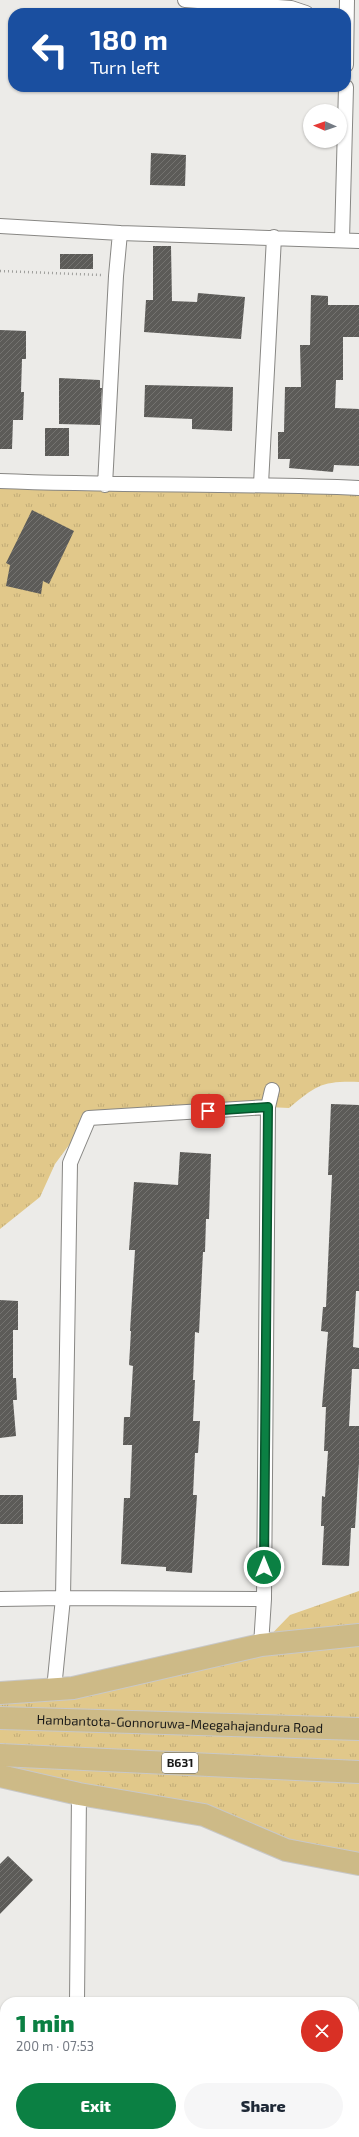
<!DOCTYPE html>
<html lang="en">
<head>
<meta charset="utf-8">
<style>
  body { margin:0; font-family:"Exo 2",sans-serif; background:#f6f6f7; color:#1f2937; height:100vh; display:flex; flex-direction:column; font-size:15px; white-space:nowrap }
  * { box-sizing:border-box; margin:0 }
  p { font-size:13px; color:#747a83 }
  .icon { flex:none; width:22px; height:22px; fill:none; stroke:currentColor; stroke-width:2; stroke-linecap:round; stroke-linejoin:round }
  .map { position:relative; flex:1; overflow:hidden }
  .sheet { position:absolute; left:0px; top:1997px; width:359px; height:140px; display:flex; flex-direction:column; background:#fff; border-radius:16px 16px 0 0; box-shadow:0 1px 3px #0004 }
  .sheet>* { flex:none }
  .banner { position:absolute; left:8px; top:8px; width:343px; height:84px; border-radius:16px; box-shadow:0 1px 3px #0004; background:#1a4fa0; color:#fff; overflow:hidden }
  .needle { width:26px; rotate:272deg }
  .controls { position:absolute; left:303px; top:104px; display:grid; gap:8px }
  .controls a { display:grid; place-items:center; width:44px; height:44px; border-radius:50%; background:#fff; box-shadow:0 1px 3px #0004; font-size:20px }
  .pin { position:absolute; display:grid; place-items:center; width:34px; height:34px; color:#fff; margin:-17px; border-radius:8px; box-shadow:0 2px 6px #0006 }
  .me { position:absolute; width:44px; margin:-22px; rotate:0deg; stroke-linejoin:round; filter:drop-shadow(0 0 3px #0008) }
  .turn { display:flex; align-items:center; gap:14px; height:84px; padding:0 16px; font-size:18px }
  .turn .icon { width:52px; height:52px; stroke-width:2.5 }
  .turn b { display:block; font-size:28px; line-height:34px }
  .round { display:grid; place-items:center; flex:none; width:42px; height:42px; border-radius:21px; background:#f6f6f7 }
  .summary { display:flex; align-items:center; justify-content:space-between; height:68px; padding:0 16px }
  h1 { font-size:24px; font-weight:800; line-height:30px; color:#0b8043 }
  .action { display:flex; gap:8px; margin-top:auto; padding:8px 16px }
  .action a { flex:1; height:46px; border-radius:24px; background:#0b8043; color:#fff; font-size:16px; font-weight:800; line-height:46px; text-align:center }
  .action a+a { background:#f6f6f7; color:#1f2937 }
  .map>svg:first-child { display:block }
</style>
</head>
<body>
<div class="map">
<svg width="359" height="2137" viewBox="0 0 359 2137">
  <defs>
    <pattern id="grass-tufts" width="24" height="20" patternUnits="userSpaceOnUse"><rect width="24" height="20" fill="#e1c88a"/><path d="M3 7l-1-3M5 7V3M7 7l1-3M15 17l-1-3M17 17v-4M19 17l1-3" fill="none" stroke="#c0ab76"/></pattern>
    <pattern id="building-hatch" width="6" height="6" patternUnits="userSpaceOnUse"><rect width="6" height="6" fill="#5c5b58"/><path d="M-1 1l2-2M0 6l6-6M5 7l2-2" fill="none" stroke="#747370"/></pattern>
  </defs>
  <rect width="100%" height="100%" fill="#ecebe8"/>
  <!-- grass -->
  <path fill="url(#grass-tufts)" d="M0,481L359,488V1082C322,1081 317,1085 289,1108L268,1107L89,1118L55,1164L40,1197L0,1229Z
    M359,1591V1864L204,1815L0,1776V1693L261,1645L290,1615Z"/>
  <!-- building -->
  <path fill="url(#building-hatch)" d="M151,153L186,155L185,186L150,185Z
    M153,246H171L172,301L197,302L198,293L245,297L241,339L144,332L146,300H153Z
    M60,254H93V269H60Z
    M311,295L328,296V305H359V337H343V380H336L335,408L359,409V466L334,465L333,472L289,468L290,459H278V432H284L285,387H301L300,345H310Z
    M0,330L26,331V359H22L21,392H24L23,420H13L12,449H0Z
    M59,378L100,380V388H102L100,425L59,424Z
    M145,385L233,387L232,431L192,429V419L144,417Z
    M45,428H69V456H45Z
    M32,510L74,531L49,584L43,581L41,594L6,586L10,565L6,563Z
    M331,1104L359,1105V1291H356L353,1347L359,1348V1369H352L349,1426H359V1463L355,1528H351L349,1566L322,1565L324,1526H321L322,1496L325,1497L328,1451H324L326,1407H322L328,1332L321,1331L323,1307H326L332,1175H328Z
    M180,1152L211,1154L209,1219H206L205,1252H203L199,1333L195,1332L193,1380H195L193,1421H200L198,1453H195L193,1495H197L192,1573L166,1571V1567L121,1564L124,1498H130L132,1445H123L124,1417H130L133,1366L129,1365L131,1331H130L135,1250H129L134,1182L178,1185Z
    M0,1300L18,1301V1330H13V1378H16L17,1400H13L16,1436L0,1438Z
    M0,1495H23V1524H0Z
    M8,1856L33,1880L0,1914V1864Z"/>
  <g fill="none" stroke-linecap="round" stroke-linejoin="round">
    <defs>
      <path id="street" d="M185,0L291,8L306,13
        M346,65L347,0
        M0,226L120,233L359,241
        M342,240L346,87
        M0,481C120,486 239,483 359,488
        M261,484L274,237
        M105,485L116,276L120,233
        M0,1599L63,1598L264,1599
        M261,1645L264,1599L268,1107L272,1090
        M54,1689L63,1598L70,1163L89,1118L268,1107
        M77,2002L79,1794
        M76,2137V2132"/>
      <g id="primary">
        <path d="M0,1693L73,1688L261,1645L359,1635"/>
        <path id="s1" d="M0,1718L359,1729"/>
        <path d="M0,1755L359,1772"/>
        <path d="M0,1776L79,1794L204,1815L286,1850L359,1864"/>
      </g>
    </defs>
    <!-- street casing -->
    <use href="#street" stroke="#888784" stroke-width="16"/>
    <!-- primary casing -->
    <use href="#primary" stroke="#c8c8c8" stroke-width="24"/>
    <!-- path -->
    <path stroke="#9e9e9b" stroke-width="2.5" stroke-dasharray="1 3" stroke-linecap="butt" d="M0,271L101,275"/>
    <!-- street -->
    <use href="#street" stroke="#fff" stroke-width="14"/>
    <!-- primary -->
    <use href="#primary" stroke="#cdba87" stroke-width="22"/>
  </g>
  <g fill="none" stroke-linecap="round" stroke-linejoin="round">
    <defs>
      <path id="route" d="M208,1111L268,1107L264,1567"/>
    </defs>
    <!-- route casing -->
    <use href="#route" stroke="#07532c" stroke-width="10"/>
    <!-- route -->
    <use href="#route" stroke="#0b8043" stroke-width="7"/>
  </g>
  <g text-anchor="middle" stroke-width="4" stroke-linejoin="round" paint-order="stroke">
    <!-- shield labels -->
    <rect fill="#fff" stroke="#5e5e5d" stroke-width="1" x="162" y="1753" width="36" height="20" rx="3"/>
    <g font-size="12" font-weight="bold" fill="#191918">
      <text x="180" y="1767">B631</text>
    </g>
    <!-- street labels -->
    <g font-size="13" fill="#191918" stroke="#fff">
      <text dy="5" stroke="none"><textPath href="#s1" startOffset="180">Hambantota-Gonnoruwa-Meegahajandura Road</textPath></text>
    </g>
  </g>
</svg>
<div class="controls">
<a><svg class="needle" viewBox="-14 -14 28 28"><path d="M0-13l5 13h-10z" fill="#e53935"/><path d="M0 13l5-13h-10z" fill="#747a83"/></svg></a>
</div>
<div class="pin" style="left:208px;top:1111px;background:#d93025"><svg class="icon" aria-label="arrive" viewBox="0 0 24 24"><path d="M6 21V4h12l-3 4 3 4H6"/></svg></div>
<svg class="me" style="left:264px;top:1567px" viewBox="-20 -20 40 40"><circle r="17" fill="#0b8043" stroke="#fff" stroke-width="3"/><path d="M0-11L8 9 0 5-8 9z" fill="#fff"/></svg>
<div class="banner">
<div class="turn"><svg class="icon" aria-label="left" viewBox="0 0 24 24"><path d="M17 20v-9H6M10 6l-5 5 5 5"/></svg><div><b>180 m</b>Turn left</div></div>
</div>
<section class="sheet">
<div class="summary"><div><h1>1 min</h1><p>200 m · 07:53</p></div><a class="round" style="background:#d93025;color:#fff"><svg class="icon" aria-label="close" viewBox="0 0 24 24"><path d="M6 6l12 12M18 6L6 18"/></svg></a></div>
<div class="action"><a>Exit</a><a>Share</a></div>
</section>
</div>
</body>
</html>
